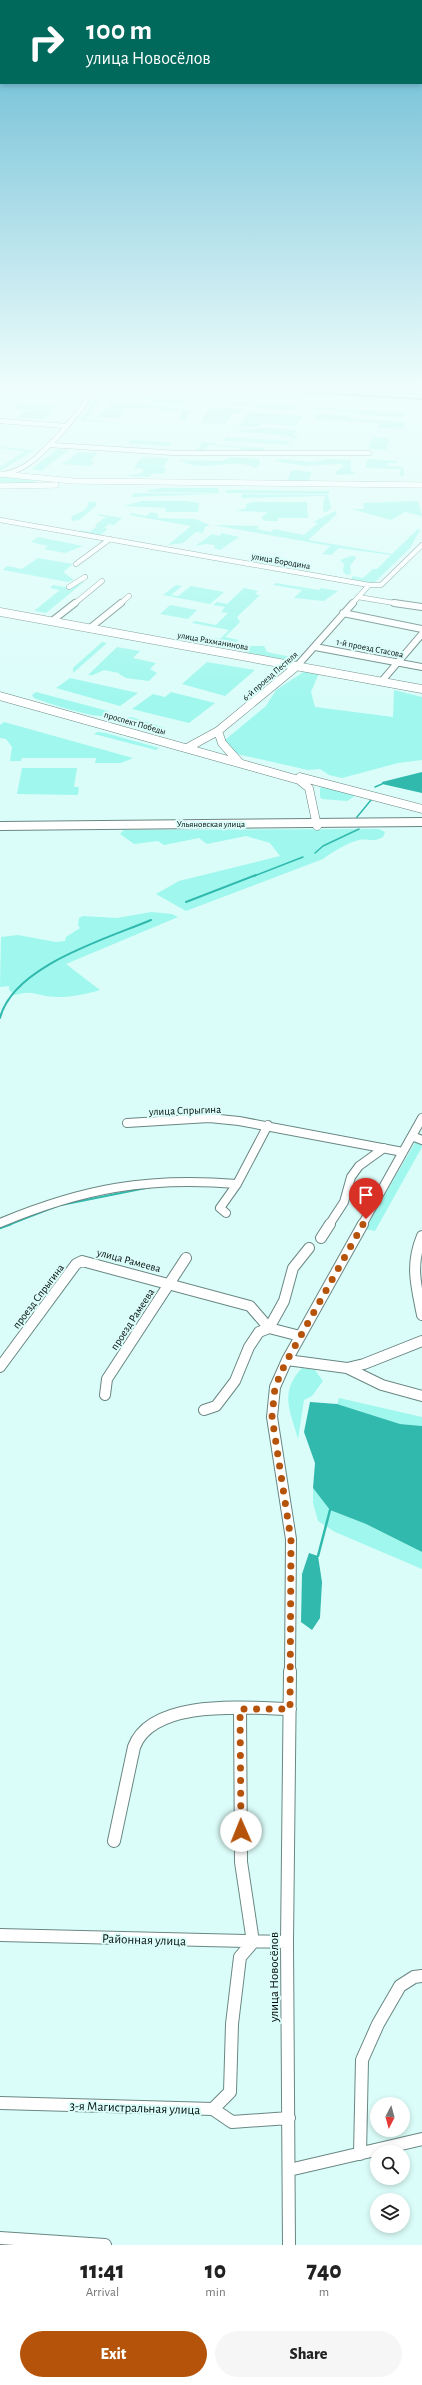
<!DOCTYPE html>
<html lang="en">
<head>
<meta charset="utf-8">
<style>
  body { margin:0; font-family:"Alegreya Sans",sans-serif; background:#f6f6f6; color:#222; height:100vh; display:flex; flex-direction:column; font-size:15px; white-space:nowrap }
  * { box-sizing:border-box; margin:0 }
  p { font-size:13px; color:#767676 }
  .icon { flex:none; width:22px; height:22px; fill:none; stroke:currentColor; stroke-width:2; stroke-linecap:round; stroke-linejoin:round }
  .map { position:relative; height:2245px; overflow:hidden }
  .sheet { display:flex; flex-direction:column; background:#fff; flex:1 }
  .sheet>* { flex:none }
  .banner { position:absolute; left:0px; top:0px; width:422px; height:84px; box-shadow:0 2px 6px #0003; background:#00695c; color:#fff; overflow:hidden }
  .needle { width:26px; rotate:186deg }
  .tools { position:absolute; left:370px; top:2097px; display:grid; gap:8px }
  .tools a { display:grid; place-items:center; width:40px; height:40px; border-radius:50%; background:#fff; box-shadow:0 2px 6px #0003; font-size:20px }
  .pin { position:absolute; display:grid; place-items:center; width:34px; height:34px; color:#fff; margin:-41px -17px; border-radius:50% 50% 50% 0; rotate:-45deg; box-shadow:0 0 4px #0007 }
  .pin .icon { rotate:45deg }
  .me { position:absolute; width:44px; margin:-22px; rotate:359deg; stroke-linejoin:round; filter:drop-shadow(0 0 3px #0008) }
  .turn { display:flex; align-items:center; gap:14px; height:84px; padding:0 20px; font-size:18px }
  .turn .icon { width:52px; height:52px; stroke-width:2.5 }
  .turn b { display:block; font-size:28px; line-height:34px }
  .eta { display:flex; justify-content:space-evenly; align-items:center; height:68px; text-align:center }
  .eta b { font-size:24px; font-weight:800; line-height:28px }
  .action { display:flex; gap:8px; margin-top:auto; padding:8px 20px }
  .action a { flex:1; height:46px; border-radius:24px; background:#b45309; color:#fff; font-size:16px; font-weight:800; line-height:46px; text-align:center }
  .action a+a { background:#f6f6f6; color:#222 }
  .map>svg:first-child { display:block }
</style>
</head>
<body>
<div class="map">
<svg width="422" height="2245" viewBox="0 0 422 2245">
  <rect width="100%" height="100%" fill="#dbfdf9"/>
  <!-- green -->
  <path fill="#9ff7ed" d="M319,391L422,393V397Z
    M103,395L170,399L198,403L183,404Z
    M95,399L100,400L85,420L135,424L80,421Z
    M112,401L183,409L191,411L184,421L178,420L183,411L126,407L118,418L97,417L110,405L109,404Z
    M202,401L295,406L300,408L297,410H284Z
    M15,404L55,406L45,419L18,418L23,412H30L32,410L11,408Z
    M210,407L242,409L239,413L231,414L225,424L201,423Z
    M312,407L402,413L407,415L400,417L361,415L356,412L309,408Z
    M248,412L302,416L296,426L262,423L260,426L239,427Z
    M316,414L350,416L349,418L354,419L405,422L403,429L378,428L380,423L314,419Z
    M263,428L296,430L295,435L299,437L293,439L290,436L235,431Z
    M226,437L290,441L288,444L296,445L224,441Z
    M372,437L390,438L386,450L368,449Z
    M132,440L169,442L172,445L167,446L127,443Z
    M202,442L216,443L217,445L265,448L263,451L240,450V448L208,445L206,450H197Z
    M4,447L33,450H34L0,471V467L24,452L1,448Z
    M57,449L69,450L41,471L32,469Z
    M78,452L97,453L91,461L94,462L90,466L61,464L68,461Z
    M141,457L169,458L163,468L166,469L164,474L152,473L150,477L125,476L142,473L144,469L134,468L139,460L150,459L140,458Z
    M231,457L259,459L260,464L256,468C233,456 202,475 180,460L221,461Z
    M281,459L312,462L328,459L351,460V470L356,474L336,475V472L344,466L340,464L305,466L275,461Z
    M368,459L398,461L397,463H388L387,466L403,467L404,476H399L401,469L365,468Z
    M292,470L312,472L308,481H287Z
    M0,476L30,479L38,483L0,486Z
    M162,488H218L219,493L148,492V490Z
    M226,490L329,491V494L226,493Z
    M133,493L220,494L132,497Z
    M242,494L328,495L331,508L327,512L323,511L324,498L327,496L241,498Z
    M141,501H185L199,503L198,512H165L166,508L124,506Z
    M418,501L422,516L405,512L391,520L352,509H364L363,503Z
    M88,502H95L97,505L79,520L71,521L72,516L83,511L88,506Z
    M253,502H307L308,518H278V521H266L261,518L267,512L236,511L246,508V504Z
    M335,511L337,514L308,540L392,554L418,529L420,530L410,548L374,583L351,579L353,576L363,578L373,569H377L391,555L339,548L331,555L322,554L330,546L213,525L259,526L257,529L271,532L274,529L304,535L318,523L313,522Z
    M151,512L158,514V518L195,519L210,525L205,527L203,533L196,532L183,543L168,545L191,526L129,515L132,513L146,516Z
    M98,514L122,518L114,525L109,524L104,528L108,529L99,536L79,532L81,530L90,532L97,526L95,525L106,517L97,515Z
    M222,533L239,537L220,550L214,548L215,545L206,544L195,546L212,534L219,536Z
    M38,537L83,546L65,553L44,549L48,546L31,542Z
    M351,556H355L356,558L350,566L351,574L347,575L343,572L344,564L340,560Z
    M38,558L73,564L63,572L74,580L68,582L3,570L7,566L22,569Z
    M79,581L84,582L46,613L34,611L60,590L50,588L53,585L70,588Z
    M276,583L319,590L321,588L338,591L324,601L294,598L302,590L273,585Z
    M176,585L182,586L171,595L178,596L191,586L224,592L210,604L163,595Z
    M244,588L258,591L255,594L260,595L237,617L240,622L225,637L239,640L236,642L231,641L224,648L217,647L220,643L212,641L215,638L220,639L229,630L192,623L195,621L216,625L228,613L221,612L225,607L213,605L217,602L227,604Z
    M170,605L197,610L188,619L160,614Z
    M102,642L107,643L73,673V668Z
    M251,646H264L267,652L296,658L292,661L244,652Z
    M117,647L140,651L133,658L156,663L150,669L157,673L149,681L126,678L119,674V673L104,670L93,675H88Z
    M207,662L255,670L225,696L182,684Z
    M305,671L319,673L311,692L315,707L393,717L394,690L422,697V760L398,763L342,778L329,775L320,769L308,770L237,754L225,740L266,706L276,690Z
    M70,678L138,693L120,706L56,688Z
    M36,692L108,711L111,715C100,721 48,703 34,698L32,695Z
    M171,692L215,703L189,723L132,709L153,694L165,697Z
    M131,717L165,728L164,732H157L120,722L123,719Z
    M4,722L133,758L121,763H95L96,758H22L21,761H10L12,747L6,739L0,738V725Z
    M97,732L106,733L159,748L156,750L94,734Z
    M22,768H77L74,787H79L78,795L17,794Z
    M324,786L351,793L355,796L347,801L322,799L320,797V788Z
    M379,829L385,832L383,837C372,843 370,838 359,840C347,843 334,851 323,859L186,911L156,894L179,881L280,856L270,843L246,836L207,844L199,838L164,845L158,841L134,844L120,834L124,830Z
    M151,912L172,914L178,917L66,964L100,990C83,995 63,999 46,996C30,993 32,991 15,995L9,990V986L0,987L1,937L18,935L56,942L65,941L66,937L80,928L78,925L79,918L83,916L117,918Z
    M416,1141L422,1143V1147L375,1231L365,1229Z
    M302,1368L315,1370L323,1381L312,1396L304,1400L298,1439C290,1410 279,1393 302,1368Z
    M339,1398L422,1417V1426L400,1424L337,1404Z
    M313,1488L330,1510L366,1524L422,1552V1569L335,1532L318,1521L313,1503Z"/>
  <!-- water -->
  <path fill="#31b9ae" d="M422,772V793L382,784V782Z
    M310,1402L337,1404L400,1424L422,1426V1552L366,1524L330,1510L313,1488L315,1463L304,1432Z
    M309,1553L318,1556L322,1582L320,1618L312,1630L301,1622L302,1574Z"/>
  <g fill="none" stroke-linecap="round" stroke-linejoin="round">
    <!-- stream-far3 -->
    <path stroke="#31b9ae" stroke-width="1" d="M339,391L422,394"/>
    <!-- stream-far2 -->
    <path stroke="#31b9ae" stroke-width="1.5" d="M375,787L382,784
      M357,820V817L371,800
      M315,853L323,846L359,829
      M254,876L303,857"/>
    <!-- stream-far1 -->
    <path stroke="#31b9ae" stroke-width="2" d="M186,902L256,875
      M0,1018C13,966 106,939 151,920
      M61,1205L151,1187
      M8,1225L57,1206"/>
    <!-- stream -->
    <path stroke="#31b9ae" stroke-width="2.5" d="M0,1228L11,1224
      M318,1556L330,1510"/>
    <defs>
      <path id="minor-far4" d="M0,421L66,426
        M51,445L176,453H369
        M5,474C13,472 21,469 28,464C43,454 87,407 91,391
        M0,520L369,585H381L422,545
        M76,564L110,539
        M69,587L85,577
        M358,597L400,604
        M74,604L102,581
        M120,604L129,596
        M352,604L369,585"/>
      <path id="minor-far3" d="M394,603L422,607
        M343,613L422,629
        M52,621L75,603
        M90,628L121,603
        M315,647L422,667
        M297,666L353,603
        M381,682L422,634"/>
      <path id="minor-far2" d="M127,1123L209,1118L239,1121L403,1152
        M412,1136L422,1140
        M226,1213L220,1208L237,1184L268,1125
        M0,1223C84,1188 147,1177 237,1184
        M329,1225L344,1202L351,1177L359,1166L384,1148
        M362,1225L422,1118"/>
      <path id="minor-far1" d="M422,1236C410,1265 416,1285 422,1315
        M321,1238L330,1224
        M287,1360L347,1368L364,1364L422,1341
        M0,1367L76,1264L82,1261L250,1306L269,1328L300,1336
        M347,1368L382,1385L422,1396
        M105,1395L107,1379L186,1258
        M204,1410L216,1406L235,1381L249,1347L259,1332L269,1328L284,1301L293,1268L309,1248
        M290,1672L291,1539L272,1417L275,1387L287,1360L363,1224"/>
      <path id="minor" d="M114,1841L134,1747C152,1698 248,1708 290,1709
        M0,1935L287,1942
        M0,2103L213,2109L232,2122L289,2118
        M213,2109L230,2092L232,2024L240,1957L253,1942L241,1862L240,1709
        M360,2154L362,2060L378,2024L400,1986L414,1977L422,1976
        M289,2170L422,2139
        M0,2238L105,2245
        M289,2245L287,1942L290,1671"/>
      <path id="major-far1" d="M0,474L73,481L422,485
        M0,486L56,485"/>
      <path id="major" d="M0,612L422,689
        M0,696L299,780L309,788L317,826
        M218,731L222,743L239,762
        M187,748L218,731L297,666
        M300,777L422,809"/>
      <path id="highway" d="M0,826L422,822"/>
    </defs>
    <!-- minor-far4 casing -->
    <use href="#minor-far4" stroke="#698783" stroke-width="5.5"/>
    <!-- minor-far3 casing -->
    <use href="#minor-far3" stroke="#698783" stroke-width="8"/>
    <!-- minor-far2 casing -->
    <use href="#minor-far2" stroke="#698783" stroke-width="10"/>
    <!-- minor-far1 casing -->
    <use href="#minor-far1" stroke="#698783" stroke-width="12"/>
    <!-- minor casing -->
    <use href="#minor" stroke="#698783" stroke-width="14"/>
    <!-- major-far1 casing -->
    <use href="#major-far1" stroke="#698783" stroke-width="6"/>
    <!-- major casing -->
    <use href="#major" stroke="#698783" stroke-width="9"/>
    <!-- highway casing -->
    <use href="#highway" stroke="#698783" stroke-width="10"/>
    <!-- minor-far4 -->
    <use href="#minor-far4" stroke="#fff" stroke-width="4.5"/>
    <!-- minor-far3 -->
    <use href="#minor-far3" stroke="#fff" stroke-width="6"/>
    <!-- minor-far2 -->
    <use href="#minor-far2" stroke="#fff" stroke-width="8"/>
    <!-- minor-far1 -->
    <use href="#minor-far1" stroke="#fff" stroke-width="10"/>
    <!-- minor -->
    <use href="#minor" stroke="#fff" stroke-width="12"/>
    <!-- major-far1 -->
    <use href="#major-far1" stroke="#fff" stroke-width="5.5"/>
    <!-- major -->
    <use href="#major" stroke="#fff" stroke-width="8"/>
    <!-- highway -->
    <use href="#highway" stroke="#fff" stroke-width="8"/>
    <defs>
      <path id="rail" d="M284,391L422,399"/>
    </defs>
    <!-- rail casing -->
    <use href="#rail" stroke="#586c69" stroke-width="2"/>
    <!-- rail -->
    <use href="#rail" stroke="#dbfdf9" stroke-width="1" stroke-dasharray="3.5" stroke-linecap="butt"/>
  </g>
  <!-- sky -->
  <linearGradient id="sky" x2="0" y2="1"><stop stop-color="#5fb6d1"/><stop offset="0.55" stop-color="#effefc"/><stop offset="1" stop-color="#effefc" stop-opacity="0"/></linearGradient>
  <rect width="422" height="705" fill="url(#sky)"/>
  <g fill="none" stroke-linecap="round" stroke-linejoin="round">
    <!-- route -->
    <path stroke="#b45309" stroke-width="7" stroke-dasharray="0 12.6" d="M241,1831L240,1709H290L291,1540L272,1417L275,1387L285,1364L366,1219"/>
  </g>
  <g text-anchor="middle" stroke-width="4" stroke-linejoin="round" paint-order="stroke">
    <!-- far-street labels -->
    <g font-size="9" fill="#05100e" stroke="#dbfdf9">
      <text transform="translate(281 561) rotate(10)" y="3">улица Бородина</text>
      <text transform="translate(213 641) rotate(10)" y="3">улица Рахманинова</text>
      <text transform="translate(370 648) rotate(11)" y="3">1-й проезд Стасова</text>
      <text transform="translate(270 676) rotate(-41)" y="3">6-й проезд Пестеля</text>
      <text transform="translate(135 723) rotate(16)" y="3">проспект Победы</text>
      <text x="211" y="827">Ульяновская улица</text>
    </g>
    <!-- street labels -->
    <g font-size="11" fill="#05100e" stroke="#dbfdf9">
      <text transform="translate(185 1110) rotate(-2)" y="4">улица Спрыгина</text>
      <text transform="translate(129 1260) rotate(15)" y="4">улица Рамеева</text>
      <text transform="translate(38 1296) rotate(-53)" y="4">проезд Спрыгина</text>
      <text transform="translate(132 1319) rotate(-57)" y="4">проезд Рамеева</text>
    </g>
    <!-- near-street labels -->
    <g font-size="13" fill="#05100e" stroke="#dbfdf9">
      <text transform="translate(144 1939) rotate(2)" y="5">Районная улица</text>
      <text transform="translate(273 1977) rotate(-90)" y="5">улица Новосёлов</text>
      <text transform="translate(135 2107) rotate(2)" y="5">3-я Магистральная улица</text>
    </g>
  </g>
</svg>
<div class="tools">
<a><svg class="needle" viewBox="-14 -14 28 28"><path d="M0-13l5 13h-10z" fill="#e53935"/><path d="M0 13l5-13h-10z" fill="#767676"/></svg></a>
<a><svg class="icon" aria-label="search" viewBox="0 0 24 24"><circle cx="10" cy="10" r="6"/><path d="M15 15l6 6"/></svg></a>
<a><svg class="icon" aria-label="layers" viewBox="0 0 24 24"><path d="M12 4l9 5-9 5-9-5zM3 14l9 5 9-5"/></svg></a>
</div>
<div class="pin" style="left:366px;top:1219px;background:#d93025"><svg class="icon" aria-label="arrive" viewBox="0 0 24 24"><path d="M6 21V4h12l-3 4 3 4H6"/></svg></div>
<svg class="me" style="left:241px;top:1831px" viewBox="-20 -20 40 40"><circle r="19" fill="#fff"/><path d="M0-13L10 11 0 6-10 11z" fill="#b45309"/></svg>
<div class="banner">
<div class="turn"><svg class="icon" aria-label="right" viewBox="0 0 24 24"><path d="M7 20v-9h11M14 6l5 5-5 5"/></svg><div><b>100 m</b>улица Новосёлов</div></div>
</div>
</div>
<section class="sheet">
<div class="eta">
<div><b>11:41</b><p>Arrival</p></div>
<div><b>10</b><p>min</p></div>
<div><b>740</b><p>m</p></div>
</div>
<div class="action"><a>Exit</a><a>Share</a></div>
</section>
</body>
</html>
